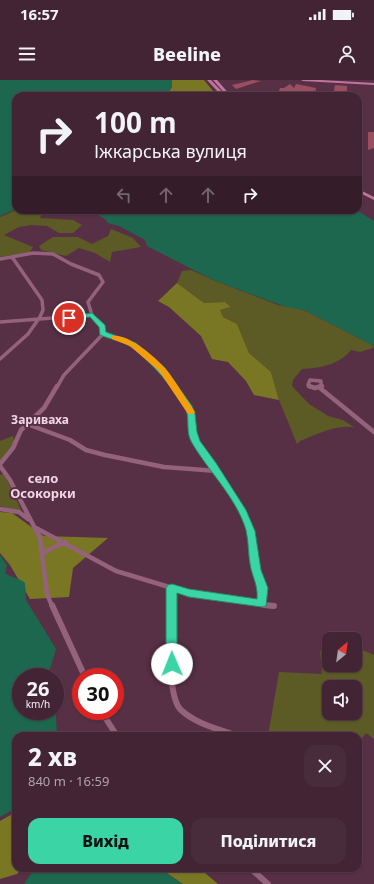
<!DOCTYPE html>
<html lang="uk">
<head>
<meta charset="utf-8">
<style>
  body { margin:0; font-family:"Noto Sans",sans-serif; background:#492c3c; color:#f1f3f6; height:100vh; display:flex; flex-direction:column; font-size:15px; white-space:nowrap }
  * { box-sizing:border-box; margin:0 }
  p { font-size:13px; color:#aea4ac }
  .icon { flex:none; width:22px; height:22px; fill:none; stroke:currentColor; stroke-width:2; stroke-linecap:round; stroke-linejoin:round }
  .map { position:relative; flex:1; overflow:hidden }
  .drawer { position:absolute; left:12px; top:652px; width:350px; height:140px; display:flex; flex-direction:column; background:#422434; border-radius:12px; box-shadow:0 1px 3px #0004,0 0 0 1px #5a414f }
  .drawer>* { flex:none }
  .top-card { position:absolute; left:12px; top:12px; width:350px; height:122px; border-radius:12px; box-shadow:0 1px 3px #0004,0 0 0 1px #5a414f; background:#422434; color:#f1f3f6; overflow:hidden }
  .needle { width:26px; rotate:29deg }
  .controls { position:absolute; left:322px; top:552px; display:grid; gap:8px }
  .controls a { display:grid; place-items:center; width:40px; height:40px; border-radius:8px; background:#422434; box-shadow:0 1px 3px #0004,0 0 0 1px #5a414f; font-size:20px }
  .speed { position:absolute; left:12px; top:588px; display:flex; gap:8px; font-size:20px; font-weight:700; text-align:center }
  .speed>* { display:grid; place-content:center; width:52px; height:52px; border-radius:50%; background:#422434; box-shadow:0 1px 3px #0004,0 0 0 1px #5a414f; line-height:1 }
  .speed small { font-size:10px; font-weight:400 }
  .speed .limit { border:6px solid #d22; background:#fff; color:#111 }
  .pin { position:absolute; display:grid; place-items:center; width:34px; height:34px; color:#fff; margin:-17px; border:2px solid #fff; border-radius:50%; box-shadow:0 1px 4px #0007 }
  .me { position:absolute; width:44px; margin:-22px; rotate:359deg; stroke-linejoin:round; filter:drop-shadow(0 0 3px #0008) }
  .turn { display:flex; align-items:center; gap:14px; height:84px; padding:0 16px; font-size:18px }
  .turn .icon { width:52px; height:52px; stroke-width:2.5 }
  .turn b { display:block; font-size:28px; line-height:34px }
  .lanes { display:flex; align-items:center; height:38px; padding:0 16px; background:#0003; justify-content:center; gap:20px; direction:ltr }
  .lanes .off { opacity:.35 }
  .round { display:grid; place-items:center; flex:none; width:42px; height:42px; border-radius:12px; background:#492c3c }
  .summary { display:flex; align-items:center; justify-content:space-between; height:68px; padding:0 16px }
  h1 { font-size:24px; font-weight:800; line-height:30px }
  .cta { display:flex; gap:8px; margin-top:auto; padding:8px 16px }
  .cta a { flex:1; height:46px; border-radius:12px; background:#3bd4a4; color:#111; font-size:16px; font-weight:800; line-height:46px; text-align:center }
  .cta a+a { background:#492c3c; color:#f1f3f6 }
  .status { display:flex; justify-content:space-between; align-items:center; height:28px; padding:0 20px; background:#422434; direction:ltr }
  .status svg { height:11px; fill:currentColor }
  header { display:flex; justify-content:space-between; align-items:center; height:52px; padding:0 16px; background:#422434; font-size:18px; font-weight:800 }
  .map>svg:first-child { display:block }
</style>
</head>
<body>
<div class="status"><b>16:57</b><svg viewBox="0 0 49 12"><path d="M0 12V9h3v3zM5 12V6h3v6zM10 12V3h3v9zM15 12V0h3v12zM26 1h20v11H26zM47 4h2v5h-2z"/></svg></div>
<header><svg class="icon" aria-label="menu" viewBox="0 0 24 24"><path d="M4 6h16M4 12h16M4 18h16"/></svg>Beeline<svg class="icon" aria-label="person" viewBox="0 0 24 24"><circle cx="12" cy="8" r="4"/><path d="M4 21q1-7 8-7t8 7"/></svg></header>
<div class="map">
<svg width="374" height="804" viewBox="0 0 374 804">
  <rect width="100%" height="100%" fill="#583046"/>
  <!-- green -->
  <path fill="#5c5a25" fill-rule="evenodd" d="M16,130H44L40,138L73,140L82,145L73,153H59L47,146L31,145L19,147L4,155L33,167L30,172L0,177V137Z
    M111,149L133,158L141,167L112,172L110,182L95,173L79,168L66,176L41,170L39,166L53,157H78L92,164L108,156Z
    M191,190L213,200L278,225L304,230L372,265L373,268L360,272L351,270C339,285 320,288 302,289L293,300L292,306L309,324L328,336L343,340L355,348C338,343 316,355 300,361L297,364L279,320L271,292L249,273L237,244L223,237L220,230L231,227L225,222L204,223L177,203L182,191Z
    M13,356C17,366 7,374 0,381V361Z
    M3,394L7,399L22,432L0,426V395Z
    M355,569H360L374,575V659L366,653L358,663V656H268L279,592L322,594L320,571L329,570V585H355ZM329,607H355V633H329Z"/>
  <!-- forest -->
  <path fill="#7a7724" d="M172,0H204L217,16H167L172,6Z
    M177,203L204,223L225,222L231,227L220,230L223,237L237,244L249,273L271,292L279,320L254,315L246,301L228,282L212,279L201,256L169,227L158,221Z
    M0,432L12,433L44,456L108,458L73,488L69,517L30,519L10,485L0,473Z
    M16,732V788H22L17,794L0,799V741Z
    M159,788H199L218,804H183Z"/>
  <!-- water -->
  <path fill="#1d674f" d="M0,0H172V6L167,16H16V129L0,136Z
    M89,130H356L374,141V268L372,265L304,230L286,227L213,200L147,166L145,160L119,146L108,143L105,139Z
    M0,475L7,485L5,493C11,498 18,497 25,503L26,520L56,569L49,592L50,597H21V631H55V620L57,656H16V728L0,737Z
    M35,788H158L183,804H24Z"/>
  <!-- building -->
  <path fill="#9a4e5f" d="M253,0L261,1L236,9L232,5Z
    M290,4L294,8L296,4L316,8L315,16H277L280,8H284Z
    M335,5L347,6V16H333Z
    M368,52H374V68L368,70Z"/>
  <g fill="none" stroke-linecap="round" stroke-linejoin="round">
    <!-- street-far2 -->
    <path stroke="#94627c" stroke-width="3.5" d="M0,179L33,173L53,174L71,184L99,195L103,202L88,222L92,235L0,242
      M92,235L103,247V254L133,264L162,289L174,307
      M0,279L28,254L40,237L43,230L42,220L12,177
      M57,307L64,295L103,254
      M310,307L308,305L310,300L321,301V307"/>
    <!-- street-far1 -->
    <path stroke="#94627c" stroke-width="4.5" d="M173,306L191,334L192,352L195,361L213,385L243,432L251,451L256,489L263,508V523
      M309,306L315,308L322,306
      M320,308L374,352
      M27,344L70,360L86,370L105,375L164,387L217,391
      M0,384L13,368L21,350L44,328L57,306
      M0,386L10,400L40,458L47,514L52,526
      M0,429L19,432L28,439
      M36,448L116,491L189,513L271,526
      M42,473L65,462
      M171,508V526"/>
    <!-- street -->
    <path stroke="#94627c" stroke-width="6" d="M52,525L85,597
      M171,525C171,547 166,616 181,630C196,644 219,649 237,656
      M264,525L274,526
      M101,631L117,656
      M250,788L268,804"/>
    <!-- secondary -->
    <path fill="#c2749e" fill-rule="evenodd" d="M207,0H211L226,16H222Z
      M213,0H217L231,16H227Z
      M301,0H321L374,3V5L303,1Z
      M358,109L374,117V120L358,112Z"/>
  </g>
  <!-- route -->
  <path fill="#3bd4a4" stroke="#268a6b" d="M92,233L105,245L106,252L136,263L164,287L192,326L195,334L197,352L200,361L216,383L246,430L255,451L261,490L268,508L266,526L262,527L189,517L177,513V584L176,587H168L166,584V508L168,505L172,504L189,509L257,519C258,507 254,500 251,489C248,477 249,463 246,450C236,417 209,392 192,363C186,353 189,343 187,333C182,316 147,277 131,267C123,261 109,259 100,255L99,247L90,237L69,240L66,238L69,236Z"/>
  <!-- slow -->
  <path fill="#f59e0b" d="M112,256C128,253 155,277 165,288C176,301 185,318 195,332L194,334H188L159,291L130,266L112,259Z"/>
  <g text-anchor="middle" stroke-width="4" stroke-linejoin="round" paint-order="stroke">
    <!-- neighbourhood labels -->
    <g font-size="12" font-weight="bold" fill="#f0d6e3" stroke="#583046">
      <text x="40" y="344">Зариваха</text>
    </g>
    <!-- quarter labels -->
    <g font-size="13" font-weight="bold" fill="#f0d6e3" stroke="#583046">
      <text x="43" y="403">село<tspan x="43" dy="15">Осокорки</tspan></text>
    </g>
  </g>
</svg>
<div class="controls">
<a><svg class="needle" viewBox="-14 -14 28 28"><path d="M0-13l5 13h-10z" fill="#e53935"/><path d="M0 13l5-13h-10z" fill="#aea4ac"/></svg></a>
<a><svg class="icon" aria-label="sound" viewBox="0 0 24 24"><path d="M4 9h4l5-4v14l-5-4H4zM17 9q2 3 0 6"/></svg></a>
</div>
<div class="speed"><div>26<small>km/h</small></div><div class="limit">30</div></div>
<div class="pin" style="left:69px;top:238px;background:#d93025"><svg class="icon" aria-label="arrive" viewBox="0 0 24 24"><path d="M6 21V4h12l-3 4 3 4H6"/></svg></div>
<svg class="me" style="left:172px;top:584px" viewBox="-20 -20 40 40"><circle r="19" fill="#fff"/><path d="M0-13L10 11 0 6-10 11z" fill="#3bd4a4"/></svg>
<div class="top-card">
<div class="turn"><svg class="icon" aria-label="right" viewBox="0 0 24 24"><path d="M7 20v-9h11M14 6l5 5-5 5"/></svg><div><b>100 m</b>Іжкарська вулиця</div></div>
<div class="lanes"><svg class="icon off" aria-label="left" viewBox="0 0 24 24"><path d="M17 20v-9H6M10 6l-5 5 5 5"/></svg><svg class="icon off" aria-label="ahead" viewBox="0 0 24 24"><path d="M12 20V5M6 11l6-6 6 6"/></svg><svg class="icon off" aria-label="ahead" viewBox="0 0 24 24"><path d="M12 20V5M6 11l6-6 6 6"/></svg><svg class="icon" aria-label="right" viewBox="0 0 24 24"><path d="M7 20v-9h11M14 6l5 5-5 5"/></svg></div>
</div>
<section class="drawer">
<div class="summary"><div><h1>2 хв</h1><p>840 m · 16:59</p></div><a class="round"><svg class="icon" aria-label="close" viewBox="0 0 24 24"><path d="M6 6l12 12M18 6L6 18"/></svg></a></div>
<div class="cta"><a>Вихід</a><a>Поділитися</a></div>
</section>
</div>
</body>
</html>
